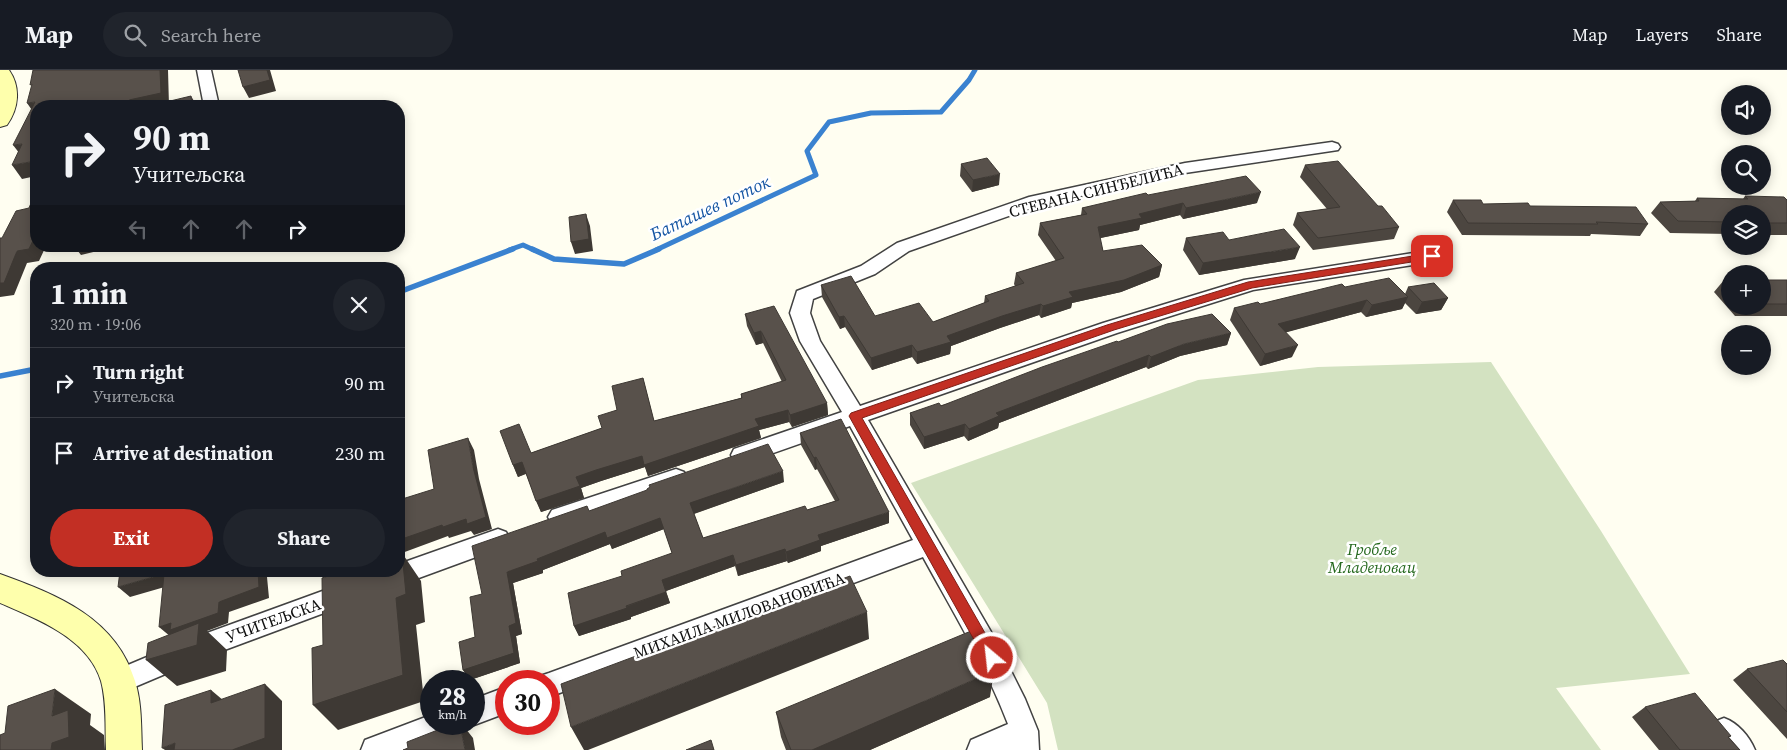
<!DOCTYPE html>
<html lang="en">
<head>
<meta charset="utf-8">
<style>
  body { margin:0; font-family:"Source Serif 4",serif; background:#20242c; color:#f1f3f6; height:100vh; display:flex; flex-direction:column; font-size:19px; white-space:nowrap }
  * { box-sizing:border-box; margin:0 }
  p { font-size:16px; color:#9ea1a6 }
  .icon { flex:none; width:28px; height:28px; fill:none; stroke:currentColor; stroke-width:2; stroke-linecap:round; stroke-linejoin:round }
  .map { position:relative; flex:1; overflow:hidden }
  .panel { position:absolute; left:30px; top:192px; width:375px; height:315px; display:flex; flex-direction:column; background:#171b24; border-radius:20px; box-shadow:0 2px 12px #0003 }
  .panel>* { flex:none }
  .hud { position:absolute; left:30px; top:30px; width:375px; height:152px; border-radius:20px; box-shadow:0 2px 12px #0003; background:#171b24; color:#f1f3f6; overflow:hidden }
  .tools { position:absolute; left:1721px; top:15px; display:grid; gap:10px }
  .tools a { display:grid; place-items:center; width:50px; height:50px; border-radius:50%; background:#171b24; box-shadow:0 2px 12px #0003; font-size:25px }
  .speed { position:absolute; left:420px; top:600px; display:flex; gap:10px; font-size:25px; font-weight:700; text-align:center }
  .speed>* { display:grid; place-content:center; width:65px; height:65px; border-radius:50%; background:#171b24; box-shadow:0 2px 12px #0003; line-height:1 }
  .speed small { font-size:12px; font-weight:400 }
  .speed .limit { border:8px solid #d22; background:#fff; color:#111 }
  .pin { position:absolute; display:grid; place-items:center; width:42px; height:42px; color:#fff; margin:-21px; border-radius:10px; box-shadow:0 2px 8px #0006 }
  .me { position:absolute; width:55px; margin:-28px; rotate:332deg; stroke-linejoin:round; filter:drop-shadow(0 0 4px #0008) }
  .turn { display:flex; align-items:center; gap:18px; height:105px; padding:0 20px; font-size:22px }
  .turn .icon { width:65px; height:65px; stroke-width:2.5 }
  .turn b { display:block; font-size:35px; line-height:42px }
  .lanes { display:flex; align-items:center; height:48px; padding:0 20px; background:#0003; justify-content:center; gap:25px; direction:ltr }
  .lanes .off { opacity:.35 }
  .round { display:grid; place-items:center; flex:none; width:52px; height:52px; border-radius:26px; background:#20242c }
  .headline { display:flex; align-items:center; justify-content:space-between; height:85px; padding:0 20px }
  h1 { font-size:30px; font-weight:700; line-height:38px }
  .action { display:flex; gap:10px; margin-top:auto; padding:10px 20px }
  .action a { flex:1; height:58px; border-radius:30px; background:#c22f24; color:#fff; font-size:20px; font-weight:700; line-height:58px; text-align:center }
  .action a+a { background:#20242c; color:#f1f3f6 }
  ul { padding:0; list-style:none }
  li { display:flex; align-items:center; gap:15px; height:70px; padding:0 20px; border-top:1px solid #363941 }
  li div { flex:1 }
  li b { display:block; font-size:19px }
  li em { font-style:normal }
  header { display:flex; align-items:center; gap:30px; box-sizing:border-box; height:70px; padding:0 25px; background:#171b24; border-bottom:1px solid #363941 }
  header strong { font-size:24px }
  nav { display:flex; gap:28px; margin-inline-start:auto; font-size:18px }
  .search { width:350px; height:45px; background:#20242c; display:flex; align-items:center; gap:12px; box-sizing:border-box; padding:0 18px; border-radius:28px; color:#9ea1a6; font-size:19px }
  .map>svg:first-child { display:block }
</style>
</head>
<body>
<header>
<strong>Map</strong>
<div class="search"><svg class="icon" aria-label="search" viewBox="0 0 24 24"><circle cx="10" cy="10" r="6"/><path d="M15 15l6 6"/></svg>Search here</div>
<nav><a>Map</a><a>Layers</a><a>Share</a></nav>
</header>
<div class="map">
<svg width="1787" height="680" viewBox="0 0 1787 680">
  <rect width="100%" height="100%" fill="#fffef1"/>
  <!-- cemetery -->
  <path fill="#d3e2c1" d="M1491,292L1601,461L1690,604L1556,618L1601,680H1058L1047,633L911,413L1198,310L1318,297Z"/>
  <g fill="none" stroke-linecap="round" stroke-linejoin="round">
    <!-- stream-far1 -->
    <path stroke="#3a82d0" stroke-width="5" d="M509,180L523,175L534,180
      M656,180L816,105L807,81L829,52L871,43L941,42L969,10L975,0"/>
    <!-- stream -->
    <path stroke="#3a82d0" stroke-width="5.5" d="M532,179L554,189L624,194L659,179
      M399,222L513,179
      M0,306L36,299"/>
    <defs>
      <path id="street" d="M197,0H211L219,36H204Z
        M1332,72L1338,74L1340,77L1338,80L1185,103L1040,135L909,181L875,204L813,229L810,243L820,271L860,336L1103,253L1244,210L1432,180L1438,182L1441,186L1438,190L1432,192L1253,220L1117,263L868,350L994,567L1025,629L1038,661L1039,680H967L971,670L1008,654C986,596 953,542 923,487L549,627V611H537L540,606L549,603L913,470L850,356L742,394L734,391L731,385L734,379L842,342L800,271L790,243L797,221L861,196L897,173L1029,127L1185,93Z
        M676,399L684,402L687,408L684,414L560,457L552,454L548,447L552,440Z
        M498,459L506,462L510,469L506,476L386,520L377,516L374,509L377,502L399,501V494Z
        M350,511L359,514L362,522L359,530L203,588L118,624L109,621L105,612L109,603L185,571Z
        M506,617V643L474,655L471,654H474V629Z
        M431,645V654H456L452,663L410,680H361L365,670Z
        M1724,648C1738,653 1749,666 1755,680H1723L1714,670L1710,661L1714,652Z"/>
      <path id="secondary" d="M0,0H9C21,17 19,38 7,55L0,57Z
        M0,504C58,525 116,548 135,611C142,633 141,658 142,680H106C105,658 107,633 101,611C88,568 37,549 0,533Z"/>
    </defs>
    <!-- street casing -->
    <use href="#street" stroke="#424242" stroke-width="3"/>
    <!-- secondary casing -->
    <use href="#secondary" stroke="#313131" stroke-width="2"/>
    <!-- street -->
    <use href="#street" fill="#fff" fill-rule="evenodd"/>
    <!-- secondary -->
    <use href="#secondary" fill="#feffac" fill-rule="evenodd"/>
  </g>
  <!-- wall -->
  <path fill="#4c4640" d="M961,94L999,115L972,122L960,106Z
    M1305,95L1378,136L1399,157L1394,169L1313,180L1293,155L1297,143L1327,139L1300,107Z
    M1148,125L1257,133L1183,149L1180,145L1140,155L1139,160L1100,168L1103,181L1162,195L1159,207L1121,222L1072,233L1071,238L1041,248L1039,245L1000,258L951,276L950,284L917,294L912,287L872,300L845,257L840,259L822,227L821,215L875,246L933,252L984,233L985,226L1015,216L1014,214L1016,203L1056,191L1038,165L1040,153L1081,145L1082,138Z
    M1745,126L1787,130V165H1762V144H1730V164L1670,163L1651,143L1660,132L1695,131L1697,128L1743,129Z
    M1453,130L1483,134L1530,136L1648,154L1640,166L1591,164L1590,166L1462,165L1447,142Z
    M1186,168L1229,170L1295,189L1199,205L1183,180Z
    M1724,210H1730V236H1762V210H1787V246H1735L1714,222Z
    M1408,217L1448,228L1441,240L1416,244L1405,233L1402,239L1366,247L1361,242L1286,262L1292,287L1260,296L1230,250L1234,238L1260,234L1405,224Z
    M745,244L827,333L828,345L792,357L789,352L759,360L761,368L648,406L645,397L601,411L581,418L584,428L541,442L526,404L518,407L513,395L531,383L602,358L643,308L654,351L741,328V324L782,312L763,273L756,275L747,256Z
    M1231,263L1227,275L1180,286L1148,299L1146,297L999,353L998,358L968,371L964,366L924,379L910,355V343Z
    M800,363L889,453L821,476V481L788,493L787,491L738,506L735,496L666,521L670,533L631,547V549L579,566L574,556L622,506L672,483L664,459L612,479L610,474L543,500V503L513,513L522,564L516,566L520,593L470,610L463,600L475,567L482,524L589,441L784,412L694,444L703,468L807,440L835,431L817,399L815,400L801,375Z
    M1787,594V669L1733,610L1747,599Z
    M990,627L870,680H786L781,667L776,642Z
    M1645,637L1731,666L1729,667L1740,680H1659L1632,647Z"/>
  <!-- shaded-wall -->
  <path fill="#3e3934" d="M160,0H168L169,36H129V30Z
    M267,0H270L276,21L249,28L243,17Z
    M191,26L197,36H192Z
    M35,32L36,46L27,33Z
    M22,74L23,88L13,75Z
    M36,91V106L22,109L12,95Z
    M1000,104L999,115L972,122L973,110Z
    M1261,122L1257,133L1183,149L1186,138Z
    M1183,133L1180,145L1140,155L1139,160L1096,169L1098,157L1139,144Z
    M586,144L590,156L593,181L575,184L571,172Z
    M36,164V176H46L39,191L27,193L14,225L0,227V213L17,181Z
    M74,176H114V177L81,185Z
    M1300,177L1295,189L1199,205L1203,193Z
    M1162,195L1159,207L1121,222L1072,233L1071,238L1041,248L1043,236L1069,222Z
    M1408,227L1402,239L1366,247L1372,235Z
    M1448,228L1441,240L1416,244L1422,232Z
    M1367,230L1361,242L1273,266L1278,254Z
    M1041,234L1039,245L1000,258L951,276L950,284L917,294V282L947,266L1002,246Z
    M844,246L845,257L840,259L839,247Z
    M761,261L763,273L756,275L754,263Z
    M1231,263L1227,275L1180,286L1148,299L1151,287L1184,274Z
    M912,275V287L872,300L871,288Z
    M1298,275L1292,287L1260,296L1265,284Z
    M1149,285L1146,297L999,353L998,358L968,371L969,359L996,343Z
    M827,333L828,345L792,357L790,345Z
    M788,340L789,352L759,360L761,368L648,406L645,397L601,411L581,418L584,428L541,442L536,431L576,407L596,400L755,349Z
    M965,354L964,366L924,379V367Z
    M468,368L474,380L479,409L492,459L474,465L471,461L449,468L448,466L402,483L421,511L425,552L416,555L424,631L338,660L313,635L396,528L399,484V470L473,397Z
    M816,387L817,399L815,400L814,388Z
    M522,392L527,403L518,407L513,395Z
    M783,401L784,412L693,444L690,433Z
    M889,442V453L821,476V481L788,493L786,482L818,465Z
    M660,448L664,459L612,479L610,474L543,500V503L513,513L522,564L516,566L520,593L470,610L463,600L509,556L507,502L537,489L605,462Z
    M785,479L787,491L738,506L736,495Z
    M733,485L735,496L666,521L662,510Z
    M258,501H275L276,504L267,507L269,528L229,542L228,553L207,561L227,580L226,601L177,616L146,590L171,567L159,557L219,532Z
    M164,504L175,514L130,527L118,517Z
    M666,522L670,533L631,547V549L579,566L574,556Z
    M867,542L869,569L588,680H584L571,657Z
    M994,601L990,627L870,680H812Z
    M265,614L282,631V680H232Z
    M55,619L91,644L90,655L104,665L105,680H51L52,646Z
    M211,620L230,636L211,633Z
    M460,654H462L473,668L475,680H465Z
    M175,673L184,680H165L162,678Z"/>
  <!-- building -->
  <path fill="#58514b" stroke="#3e3934" d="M33,0H160L161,23L129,30V36H36V91L12,95L22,74L13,75L35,32L27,33L32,14L30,15Z
    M238,0H267L270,10L243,17Z
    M191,26L192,36H166V32Z
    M987,88L1000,104L973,110L961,94Z
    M1338,91L1378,136H1382L1399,157L1318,168L1297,143L1340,137L1305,95Z
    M1246,106L1261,122L1186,138L1183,133L1139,144L1142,148L1098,157L1103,181L1142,175L1162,195L1124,210L1069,222L1073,227L1043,236L1041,234L1002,246L947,266L951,272L917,282L912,275L871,288L844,246L839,247L821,215L851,206L875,246L919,233L933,252L989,231L985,226L1024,213L1016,203L1064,188L1040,153L1087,144L1082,138L1146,123L1148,125Z
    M36,121V164L29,179L17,181L4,213H0V168H2L16,141L29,138Z
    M1745,126L1784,127L1787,130V153H1762V144H1730V152L1678,151L1660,132L1699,131L1697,128L1748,129Z
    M1453,130H1481L1483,134L1528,133L1530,136L1636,137L1648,154L1596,152L1598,154L1468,153Z
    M586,144L589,169L571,172L569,147Z
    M1284,159L1300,177L1203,193L1186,168L1223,162L1229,170Z
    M1389,208L1408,227L1372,235L1367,230L1278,254L1298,275L1265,284L1234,238L1258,232L1260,234L1342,214L1345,217Z
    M1724,210H1730V217Z
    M1762,210H1787V234H1762Z
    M1434,213L1448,228L1422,232L1408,217Z
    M774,236L827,333L790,345L788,340L755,349L759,356L644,395L642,386L596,400L576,407L580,416L536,431L522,392L513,395L500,361L519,354L531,383L602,358L598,346L617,340L612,316L643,308L654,351L742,328L741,324L786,310L761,261L754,263L745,244Z
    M1212,244L1231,263L1184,274L1151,287L1149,285L996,343L999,346L969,359L965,354L924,367L910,343L939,333L941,336L1042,297L1117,271L1118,272L1167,254Z
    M841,349L889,442L818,465L820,470L786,482L785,479L736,495L733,485L662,510L666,522L626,536L627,538L574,556L568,523L622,506L621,501L672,483L660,448L607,468L605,462L537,489L538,491L507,502L516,553L509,556L514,583L463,600L459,572L475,567L470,527L482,524L472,476L587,436L589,441L647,420V419L650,417L649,415L768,374L783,401L690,433L703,468L805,436L807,440L839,430L816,387L814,388L800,363Z
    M468,368L473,397L486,447L467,454L466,449L443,457L442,455L399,470V430L434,419L428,380Z
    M402,483L406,524L396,528L403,605L313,635L312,578L323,575L322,508L344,501H399V484Z
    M120,501H258L259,517L219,532L218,543L170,560L171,553L159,557L164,504L118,517Z
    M850,506L867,542L571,657L561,614Z
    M199,553L197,575L146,590L148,573Z
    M971,561L994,601L812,680H791L776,642Z
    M1783,590L1787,594V642L1747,599Z
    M265,614V668L232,680H174L175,673L162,678L165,635L211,620V633Z
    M55,619L52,646L68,640L69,667L52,673L51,680H0V665L5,663L8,636Z
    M1695,623L1731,666L1728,667L1740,680H1680L1645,637Z
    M453,654H460L465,680H403L408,678L407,672Z
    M711,670L714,680H686Z"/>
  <!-- route -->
  <path fill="#c22f24" stroke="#7e1f17" d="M1432,183L1436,184V188L1252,218L1114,260L862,348L997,584L999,588L997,593L992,595L987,593L849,346L851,343L1107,255L1248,212Z"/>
  <g text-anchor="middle" stroke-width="5" stroke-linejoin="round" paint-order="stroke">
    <!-- street labels -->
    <g font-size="16" fill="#0f0f0f" stroke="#fff">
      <text transform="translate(1096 120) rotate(-14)" y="6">СТЕВАНА СИНЂЕЛИЋА</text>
      <text transform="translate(739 545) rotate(-20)" y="6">МИХАИЛА МИЛОВАНОВИЋА</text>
      <text transform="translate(273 550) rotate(-20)" y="6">УЧИТЕЉСКА</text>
    </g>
    <!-- park labels -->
    <g font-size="16" font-style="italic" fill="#24681d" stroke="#fff">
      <text x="1372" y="485">Гробље<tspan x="1372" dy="18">Младеновац</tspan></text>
    </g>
    <!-- water labels -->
    <g font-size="18" font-style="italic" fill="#1555a3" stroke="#fff">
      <text transform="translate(710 138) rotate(-25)" y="6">Баташев поток</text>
    </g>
  </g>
</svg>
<div class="tools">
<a><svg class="icon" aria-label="sound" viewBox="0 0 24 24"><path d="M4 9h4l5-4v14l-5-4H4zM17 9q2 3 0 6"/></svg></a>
<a><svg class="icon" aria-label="search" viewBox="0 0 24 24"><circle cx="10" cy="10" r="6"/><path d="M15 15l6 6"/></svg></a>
<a><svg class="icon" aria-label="layers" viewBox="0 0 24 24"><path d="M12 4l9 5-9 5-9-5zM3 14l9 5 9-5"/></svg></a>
<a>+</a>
<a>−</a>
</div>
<div class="speed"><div>28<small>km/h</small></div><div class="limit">30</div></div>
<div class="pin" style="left:1432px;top:186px;background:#d93025"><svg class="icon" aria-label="arrive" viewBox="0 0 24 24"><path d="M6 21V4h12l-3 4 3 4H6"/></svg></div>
<svg class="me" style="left:992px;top:588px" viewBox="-20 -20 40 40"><circle r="17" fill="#c22f24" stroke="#fff" stroke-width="3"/><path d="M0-11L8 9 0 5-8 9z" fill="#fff"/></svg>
<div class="hud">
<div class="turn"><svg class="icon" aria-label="right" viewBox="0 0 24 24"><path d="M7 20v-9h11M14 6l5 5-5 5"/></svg><div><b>90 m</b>Учитељска</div></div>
<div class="lanes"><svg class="icon off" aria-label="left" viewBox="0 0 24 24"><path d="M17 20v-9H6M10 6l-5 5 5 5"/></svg><svg class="icon off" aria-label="ahead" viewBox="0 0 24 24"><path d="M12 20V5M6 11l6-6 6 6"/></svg><svg class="icon off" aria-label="ahead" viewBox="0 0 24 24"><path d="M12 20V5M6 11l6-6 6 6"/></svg><svg class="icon" aria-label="right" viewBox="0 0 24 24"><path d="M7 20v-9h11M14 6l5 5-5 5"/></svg></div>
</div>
<section class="panel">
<div class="headline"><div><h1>1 min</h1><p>320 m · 19:06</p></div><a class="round"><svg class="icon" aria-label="close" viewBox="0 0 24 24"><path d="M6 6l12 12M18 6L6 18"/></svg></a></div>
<ul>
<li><svg class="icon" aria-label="right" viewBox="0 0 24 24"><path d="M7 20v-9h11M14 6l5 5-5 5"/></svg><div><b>Turn right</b><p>Учитељска</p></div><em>90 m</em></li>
<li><svg class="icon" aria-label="arrive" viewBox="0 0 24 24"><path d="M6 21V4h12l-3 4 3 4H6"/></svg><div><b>Arrive at destination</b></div><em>230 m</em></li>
</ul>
<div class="action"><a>Exit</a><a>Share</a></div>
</section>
</div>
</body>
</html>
